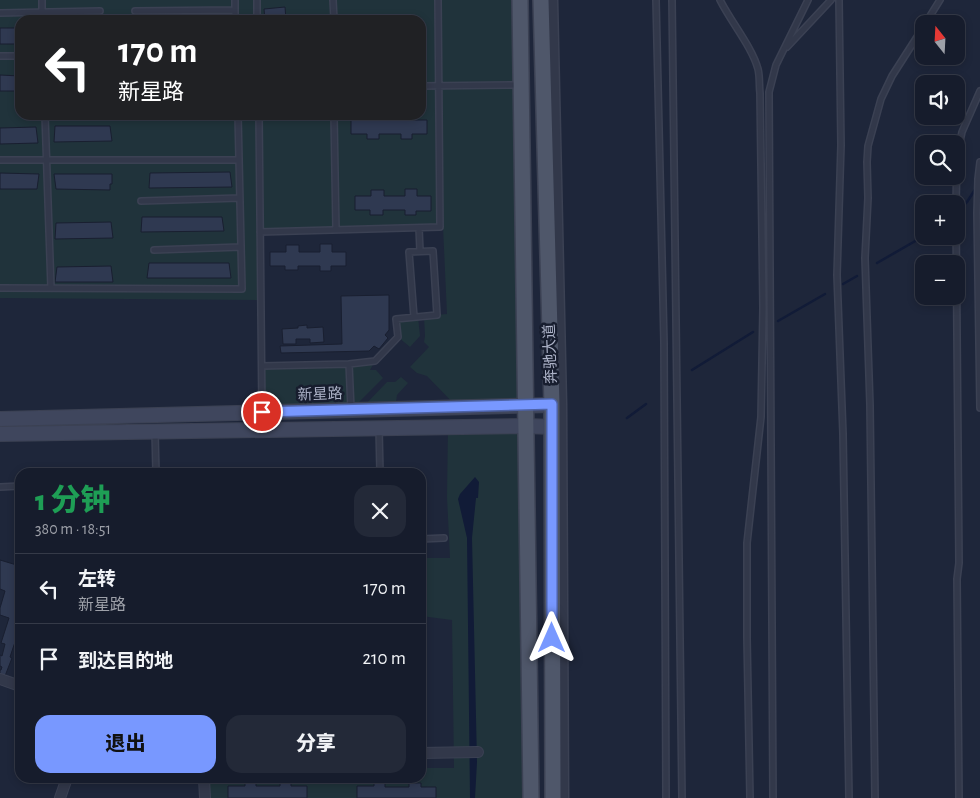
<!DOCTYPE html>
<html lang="zh">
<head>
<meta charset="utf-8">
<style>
  body { margin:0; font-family:"Alegreya Sans","Noto Sans SC",sans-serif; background:#232938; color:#f1f3f6; height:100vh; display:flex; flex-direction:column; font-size:19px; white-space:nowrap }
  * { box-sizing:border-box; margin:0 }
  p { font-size:16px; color:#9ea1a9 }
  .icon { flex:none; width:28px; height:28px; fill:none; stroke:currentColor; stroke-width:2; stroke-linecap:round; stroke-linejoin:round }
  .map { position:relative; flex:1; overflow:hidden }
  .details { position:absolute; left:15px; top:468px; width:411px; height:315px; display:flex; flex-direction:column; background:#161c2c; border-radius:15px; box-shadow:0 2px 8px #0003,0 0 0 1px #353a48 }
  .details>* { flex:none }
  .top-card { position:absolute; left:15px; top:15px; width:411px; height:105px; border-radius:15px; box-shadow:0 2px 8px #0003,0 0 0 1px #353a48; background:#202124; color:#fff; overflow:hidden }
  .needle { width:32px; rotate:342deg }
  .tools { position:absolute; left:915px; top:15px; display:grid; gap:10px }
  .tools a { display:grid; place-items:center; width:50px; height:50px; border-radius:10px; background:#161c2c; box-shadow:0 2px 8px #0003,0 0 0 1px #353a48; font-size:25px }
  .pin { position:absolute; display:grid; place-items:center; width:42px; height:42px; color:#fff; margin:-21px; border:2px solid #fff; border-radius:50%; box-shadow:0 1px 5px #0007 }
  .me { position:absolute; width:55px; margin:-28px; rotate:0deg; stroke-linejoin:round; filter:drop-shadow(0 0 4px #0008) }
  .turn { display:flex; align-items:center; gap:18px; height:105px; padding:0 20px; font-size:22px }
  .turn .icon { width:65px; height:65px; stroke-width:2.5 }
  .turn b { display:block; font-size:35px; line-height:42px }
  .round { display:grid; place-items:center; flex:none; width:52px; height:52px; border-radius:15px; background:#232938 }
  .head { display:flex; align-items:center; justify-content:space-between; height:85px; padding:0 20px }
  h1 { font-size:30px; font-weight:800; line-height:38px; color:#1e9e55 }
  .cta { display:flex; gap:10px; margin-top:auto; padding:10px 20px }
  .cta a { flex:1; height:58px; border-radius:15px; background:#7898ff; color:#111; font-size:20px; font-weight:800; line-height:58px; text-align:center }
  .cta a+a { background:#232938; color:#f1f3f6 }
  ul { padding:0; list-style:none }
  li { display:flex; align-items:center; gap:15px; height:70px; padding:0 20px; border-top:1px solid #353a48 }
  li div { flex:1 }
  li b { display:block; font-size:19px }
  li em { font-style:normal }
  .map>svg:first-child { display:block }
</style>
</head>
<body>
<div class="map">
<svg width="980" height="798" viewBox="0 0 980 798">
  <rect width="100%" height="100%" fill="#1e263a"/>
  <!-- green -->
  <path fill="#20333b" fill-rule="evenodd" d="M0,0H520L527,405L457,407L427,376L417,373L410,367L429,347L424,342L425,336L424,316L447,314L443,227L260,232L261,300L0,298ZM20,20H421V115H20Z
    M418,317L420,336L410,347L398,337L396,319Z
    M375,361L370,370H376L383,378L351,410L262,412V366Z
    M401,377L408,383L397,395L395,409L360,410L387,382H395Z
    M527,426L531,798H205L204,778H421V768H454L452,620L421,616V558H450L447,497L448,427Z"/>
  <!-- water -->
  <path fill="#111b37" d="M475,477L479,482L478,498H476L472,538L477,762L475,798H470L467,538L458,499L460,494Z"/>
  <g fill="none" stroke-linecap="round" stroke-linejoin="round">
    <!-- stream -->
    <path stroke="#111b37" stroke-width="2.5" d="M956,212L967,202L976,188
      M877,263L924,236
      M843,284L857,276
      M778,321L825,294
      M692,370L753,332
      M627,418L646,404"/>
  </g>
  <!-- building -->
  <path fill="#2f3951" stroke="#191f30" d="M285,7L286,20H265L264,9Z
    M0,28H20V44H0Z
    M0,75L20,76V91H0Z
    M367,115H380V120H401V115H413V120H427V134H412V139H401V134H379V139H367V134H351V120H367Z
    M55,126H110L112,141L54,142Z
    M36,127L38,143L0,144V128Z
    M230,172L232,187L149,188L150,173Z
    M0,173L39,174L37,189H0Z
    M54,174H112V184H110V190L56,189Z
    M405,189H417V196H431V211H416V215H405V210H383V215H370V210H355V196H371V190H384V196H405Z
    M142,217H222L224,231L141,232Z
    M111,222L113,238L55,239L56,223Z
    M320,244H332V252H346V266H331V271H320V266H298V270H285V266H270V252H286V245H299V252H320Z
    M149,263H229L231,278H147Z
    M111,266L113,282H55L57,267Z
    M389,295V330L385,335L388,338L379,349L374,346L369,351L281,353L280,346L342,344L341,296Z
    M307,325V328L323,327L324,342L310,343V339H296V344H283L282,329L298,328V326Z
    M0,560L20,566V627L10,657L12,658L5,676L0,674V670H1L2,667L0,666V655L2,656L5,644L1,643L9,618L0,615V608L5,591L0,589Z
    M245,783H256V786H280V783H291V786H307V798H228V786H245Z
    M374,783H385V787H409V783H421V787H436V798H357V786H374Z"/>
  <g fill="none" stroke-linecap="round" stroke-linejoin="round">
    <defs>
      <path id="service" d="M42,0V20
        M235,0V20
        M257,0V20
        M333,0L334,20
        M656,0L664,343L666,798
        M672,0L682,798
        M720,0C731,22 752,47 758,69C760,77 759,86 760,93L763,308L761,417L747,543V638L750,798
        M839,0L841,145L837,275L843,434L849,798
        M135,11L235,10
        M0,13L100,11
        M925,24L940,0
        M787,47L831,0
        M0,56H20
        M421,86L518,85
        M45,115L51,288
        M259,115L262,412
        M334,115L336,230
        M0,160H239
        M980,162L978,179L977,213L980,408
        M141,201L240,198
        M956,204L957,155L962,132L980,91
        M956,219L959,563L957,579L959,798
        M419,228L420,251
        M260,232L440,227L438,0
        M154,250L241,247
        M0,288L242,289L238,115
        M262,366L349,364
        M351,409L349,364L375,361L398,337L396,319L437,315L433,251L409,252L414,317
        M379,429L380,472
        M155,432L156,472
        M0,487L20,486
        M421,539L444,538
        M773,798L769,92L776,65L808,0
        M875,798L870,405L865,258L868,198L867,162L868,146L881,99L892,76L924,26"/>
      <path id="minor" d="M0,679L20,686
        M421,753L478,752
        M204,778L205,798
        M60,798L67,778"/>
      <path id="tertiary" d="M551,0L560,404L562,798"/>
      <path id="secondary" d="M0,419L552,405
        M0,434L527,426L552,427"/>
      <path id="primary" d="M520,0L531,798
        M541,0L552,405L553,798"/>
    </defs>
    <!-- service casing -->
    <use href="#service" stroke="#3b4153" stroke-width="8"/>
    <!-- minor casing -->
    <use href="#minor" stroke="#3b4153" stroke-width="12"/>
    <!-- tertiary casing -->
    <use href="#tertiary" stroke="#3b4153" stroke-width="15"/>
    <!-- secondary casing -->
    <use href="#secondary" stroke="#3b4153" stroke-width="16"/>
    <!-- primary casing -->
    <use href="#primary" stroke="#3b4153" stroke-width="18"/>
    <!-- service -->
    <use href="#service" stroke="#32384a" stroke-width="5"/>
    <!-- minor -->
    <use href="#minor" stroke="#32384a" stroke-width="10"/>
    <!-- tertiary -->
    <use href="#tertiary" stroke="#32384a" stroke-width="12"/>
    <!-- secondary -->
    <use href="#secondary" stroke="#3f465d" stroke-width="14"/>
    <!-- primary -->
    <use href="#primary" stroke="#4f576a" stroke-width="15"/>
  </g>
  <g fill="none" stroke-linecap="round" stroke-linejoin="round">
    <defs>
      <path id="route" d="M262,412L552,404V638"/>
    </defs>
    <!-- route casing -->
    <use href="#route" stroke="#4e63a6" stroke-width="12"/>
    <!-- route -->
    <use href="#route" stroke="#7898ff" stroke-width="9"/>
  </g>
  <g text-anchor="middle" stroke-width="5" stroke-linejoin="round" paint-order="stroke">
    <!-- street labels -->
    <g font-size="15" fill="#acb2c7" stroke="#171d2e">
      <text transform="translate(550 354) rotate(-92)" y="5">奔驰大道</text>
      <text transform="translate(320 394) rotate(-2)" y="5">新星路</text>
    </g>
  </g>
</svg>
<div class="tools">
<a><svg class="needle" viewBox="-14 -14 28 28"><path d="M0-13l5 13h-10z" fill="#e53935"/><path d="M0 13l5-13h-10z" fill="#9ea1a9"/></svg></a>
<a><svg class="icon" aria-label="sound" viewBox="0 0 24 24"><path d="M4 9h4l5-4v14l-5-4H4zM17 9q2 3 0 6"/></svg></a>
<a><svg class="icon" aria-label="search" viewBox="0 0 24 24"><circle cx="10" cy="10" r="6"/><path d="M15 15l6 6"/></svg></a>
<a>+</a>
<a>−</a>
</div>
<div class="pin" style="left:262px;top:412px;background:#d93025"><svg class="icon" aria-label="arrive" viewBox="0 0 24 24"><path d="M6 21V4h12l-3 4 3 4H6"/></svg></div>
<svg class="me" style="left:552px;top:638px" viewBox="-20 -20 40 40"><path d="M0-17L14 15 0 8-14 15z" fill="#7898ff" stroke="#fff" stroke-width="4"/></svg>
<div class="top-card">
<div class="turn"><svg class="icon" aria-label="left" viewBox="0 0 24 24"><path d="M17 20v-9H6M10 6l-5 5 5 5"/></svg><div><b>170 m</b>新星路</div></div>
</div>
<section class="details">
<div class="head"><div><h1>1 分钟</h1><p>380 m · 18:51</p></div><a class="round"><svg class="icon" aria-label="close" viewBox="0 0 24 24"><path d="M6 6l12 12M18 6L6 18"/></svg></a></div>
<ul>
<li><svg class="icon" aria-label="left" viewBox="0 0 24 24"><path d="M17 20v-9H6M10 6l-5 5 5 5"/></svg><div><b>左转</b><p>新星路</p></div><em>170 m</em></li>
<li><svg class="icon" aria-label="arrive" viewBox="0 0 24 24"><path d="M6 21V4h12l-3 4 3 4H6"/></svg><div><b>到达目的地</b></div><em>210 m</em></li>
</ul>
<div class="cta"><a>退出</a><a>分享</a></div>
</section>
</div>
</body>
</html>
